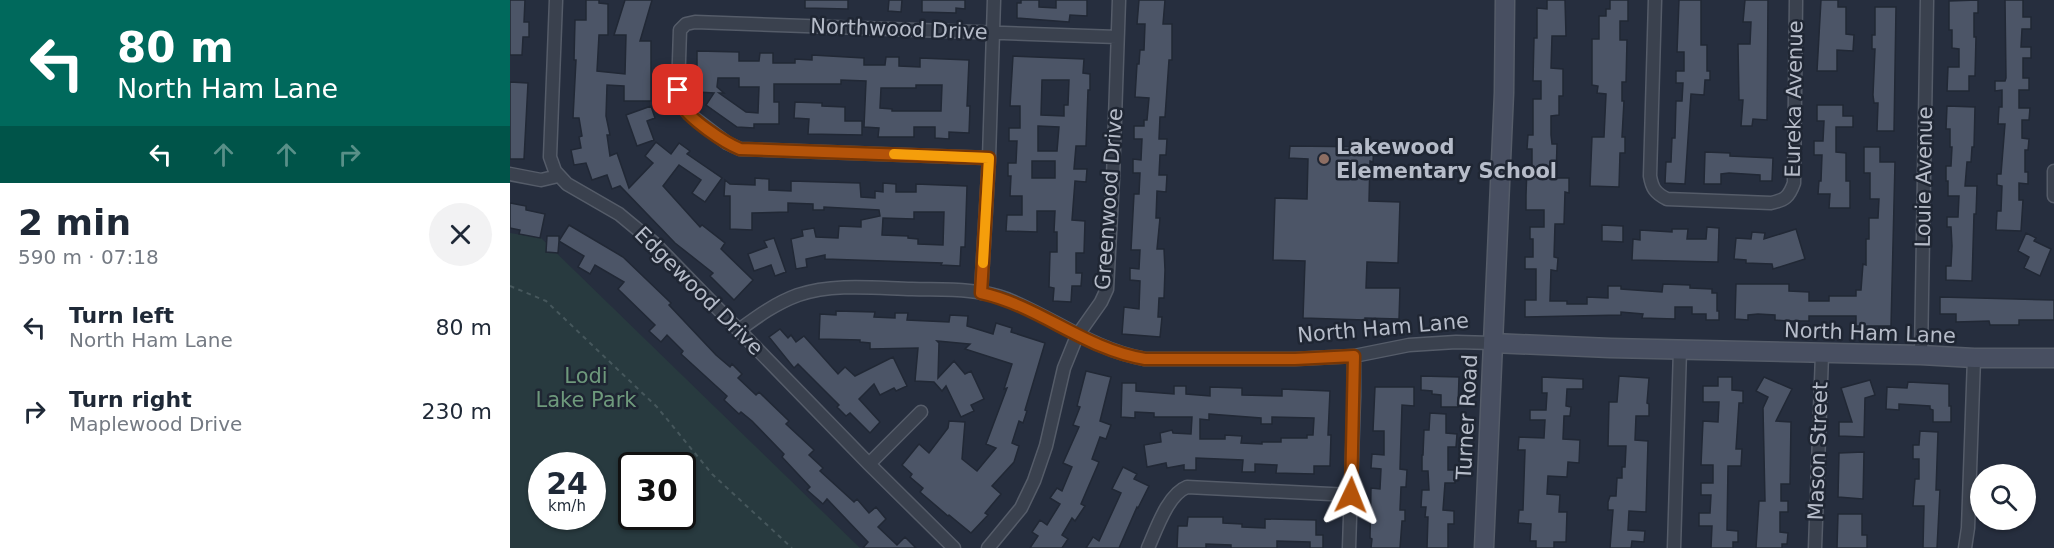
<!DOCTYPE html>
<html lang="en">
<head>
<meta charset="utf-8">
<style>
  body { margin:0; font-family:"DejaVu Sans",sans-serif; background:#f2f2f3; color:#1f2937; height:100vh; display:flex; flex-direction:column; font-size:22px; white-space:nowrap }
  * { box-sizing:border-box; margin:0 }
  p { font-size:20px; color:#747a83 }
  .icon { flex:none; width:33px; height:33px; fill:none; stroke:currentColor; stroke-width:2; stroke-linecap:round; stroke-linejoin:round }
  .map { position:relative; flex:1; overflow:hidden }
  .details { display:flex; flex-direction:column; background:#fff; width:510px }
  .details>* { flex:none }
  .hud { background:#00695c; color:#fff; overflow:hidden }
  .controls { position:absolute; left:1460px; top:464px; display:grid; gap:12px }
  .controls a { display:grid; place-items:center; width:66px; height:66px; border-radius:50%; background:#fff; box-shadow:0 2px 4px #0004; font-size:30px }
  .speed { position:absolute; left:18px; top:452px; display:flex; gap:12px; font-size:30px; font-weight:700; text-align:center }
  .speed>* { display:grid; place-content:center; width:78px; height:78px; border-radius:50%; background:#fff; box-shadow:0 2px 4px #0004; line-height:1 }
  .speed small { font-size:15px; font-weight:400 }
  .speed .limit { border:3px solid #111; border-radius:9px; background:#fff; color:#111 }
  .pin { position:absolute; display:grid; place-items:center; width:51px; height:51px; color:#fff; margin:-26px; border-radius:12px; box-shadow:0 3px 9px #0006 }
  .me { position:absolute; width:66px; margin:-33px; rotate:2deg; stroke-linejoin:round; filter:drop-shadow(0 0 4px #0008) }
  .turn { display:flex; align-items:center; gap:21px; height:126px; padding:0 18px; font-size:27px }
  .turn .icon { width:78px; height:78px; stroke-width:2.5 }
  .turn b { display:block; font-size:42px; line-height:51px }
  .lanes { display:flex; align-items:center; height:57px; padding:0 18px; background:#0003; justify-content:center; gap:30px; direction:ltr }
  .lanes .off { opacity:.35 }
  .round { display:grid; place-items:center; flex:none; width:63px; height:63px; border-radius:32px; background:#f2f2f3 }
  .head { display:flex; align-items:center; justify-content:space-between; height:102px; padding:0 18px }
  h1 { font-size:36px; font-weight:800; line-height:45px }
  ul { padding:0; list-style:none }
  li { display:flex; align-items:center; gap:18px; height:84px; padding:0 18px }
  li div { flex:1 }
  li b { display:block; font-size:22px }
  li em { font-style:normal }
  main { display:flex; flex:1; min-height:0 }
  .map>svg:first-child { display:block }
</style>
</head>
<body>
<main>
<section class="details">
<div class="hud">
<div class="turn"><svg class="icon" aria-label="left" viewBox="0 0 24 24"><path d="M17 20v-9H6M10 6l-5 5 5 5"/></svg><div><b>80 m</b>North Ham Lane</div></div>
<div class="lanes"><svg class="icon" aria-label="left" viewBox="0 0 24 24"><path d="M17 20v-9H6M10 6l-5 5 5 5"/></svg><svg class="icon off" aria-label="ahead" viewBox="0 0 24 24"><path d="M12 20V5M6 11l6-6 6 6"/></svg><svg class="icon off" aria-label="ahead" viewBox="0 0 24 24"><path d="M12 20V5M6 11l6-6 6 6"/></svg><svg class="icon off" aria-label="right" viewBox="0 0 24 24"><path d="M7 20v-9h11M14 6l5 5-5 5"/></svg></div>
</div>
<div class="head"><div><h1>2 min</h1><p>590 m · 07:18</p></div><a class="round"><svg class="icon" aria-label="close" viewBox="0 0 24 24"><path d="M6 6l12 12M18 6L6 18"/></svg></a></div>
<ul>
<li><svg class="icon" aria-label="left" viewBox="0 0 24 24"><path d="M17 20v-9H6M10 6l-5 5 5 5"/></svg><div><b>Turn left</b><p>North Ham Lane</p></div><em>80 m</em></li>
<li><svg class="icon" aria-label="right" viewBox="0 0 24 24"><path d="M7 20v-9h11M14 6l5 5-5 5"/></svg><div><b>Turn right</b><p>Maplewood Drive</p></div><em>230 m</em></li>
</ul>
</section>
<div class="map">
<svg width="1544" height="548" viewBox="0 0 1544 548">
  <rect width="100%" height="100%" fill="#262e3e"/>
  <!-- green -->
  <path fill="#283a3f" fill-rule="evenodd" d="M0,233L31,238L350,548H0ZM32,465H82V516H32ZM122,465H172V516H122Z"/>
  <!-- building -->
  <path fill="#4c5567" stroke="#212835" stroke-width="1.5" fill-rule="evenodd" d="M0,0H15L14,22H19V37H13L12,55H0Z
    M76,0H89V3L98,4V35H89L87,71L115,74L116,35H104L115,0H142L130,41H141V101H114V86L97,85L96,116L100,135H97L100,156L107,153L119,188L143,163L135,156L146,142L161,154L169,143L180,151L177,154L212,178L195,202L182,193L191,180L169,165L153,186L190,227L192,225L215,243L211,249L243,280L224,300L200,276L203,273L165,243L110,186L102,189L97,175L82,180L76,163L64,165L61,150L71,148L69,137L72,136L69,118H63L66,60H64L65,20H76Z
    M295,0H338V9L295,8Z
    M379,0H392L391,12L378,11Z
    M412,0H455V9L446,8V13L412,12Z
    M511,0H529V7L546,8V0H577V16L560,15L559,22L507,18V3H511Z
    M629,0H655L653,24H662V60H659L655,117H650L649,139H657L656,155H650L649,175H657L656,192L647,191L646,218H650L647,249H654L655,270L654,298H649L648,317H652L650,337L612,334L614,307L629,309L630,281L620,280V268L629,269L630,250H621L624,194H629L630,173H623V159L631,160L632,139H624V126H634V120H637L639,98L625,97L627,64H629L630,50H634L635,24H627Z
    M1037,0H1055L1056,36H1042L1041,68L1053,69V96H1049V115L1041,116V135L1042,144H1047L1046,178H1059V193L1055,192L1054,224H1045L1044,257L1048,258L1047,271L1041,270L1040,301H1057V304H1077V297L1098,298V286H1111V289L1152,292L1153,284L1180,285V288L1202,289V293H1207V311H1209V320H1196V314H1182V307H1165V319L1132,318L1133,314L1111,312V315L1015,317V300H1026V269H1015V257H1023V239H1020V227H1034V210H1016V195L1017,168H1022V149H1017L1018,135H1023V99H1031V81H1023L1024,38H1027V8L1037,9Z
    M1100,0H1118V21H1110V40H1117L1116,82H1112V101H1114L1112,137H1115V153H1110L1109,187L1080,186L1082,137H1094L1096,94L1087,93L1088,86L1082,85V39H1089V16H1096V9H1100Z
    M1169,0H1191V45H1197V71H1200V80H1195L1194,95L1181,94L1175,184L1155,183L1156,162H1161L1162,138H1165L1166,101H1172L1173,83H1166V71H1174V52H1167Z
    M1235,0H1258L1257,120L1243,119L1242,126H1231L1233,100H1229L1228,44H1240L1241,22H1233Z
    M1311,0H1328V7H1336V34L1344,35L1343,51L1327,50V71H1307Z
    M1468,0V13H1464V37H1466L1465,76H1459V91H1437L1438,67H1449V49L1442,48V30H1439V1Z
    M1495,0H1513V17H1521V29H1512L1511,47H1521V58H1513V78H1519V90H1509V108H1520L1519,120H1512V138L1519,139L1518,150H1515V172H1518V184L1509,183V200H1513L1511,231L1486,230L1487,211H1491L1492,186L1487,185V174H1491L1495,124H1488L1489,107H1492V90L1485,91V81H1495L1496,78Z
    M1365,7H1386L1384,131H1367L1368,103H1364L1363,95L1365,49H1362V35H1365Z
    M187,51L229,52V61H249L250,53H263V63H285V59L302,60V55L354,58V65H375L376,57H389V66L410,67V58L459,60L457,106H460L459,133L439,132V139L425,138V127H404V137H368L369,128L354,127L356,81L331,80V84H264V102H269V124H244V128L227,127L196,105L204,93L187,92ZM208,78H229V87H249L248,113L236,112L209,93H214L207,87ZM406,85H432L431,111H382V109L370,108L371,88H406Z
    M503,56L574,59L573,73L580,74V90H578L576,146H566L564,169H577L576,182L565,181L562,220L575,221L574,253H566V273H572L571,286H562L561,302L543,301L544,288L539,287L540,252H547V232H544L545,211H527V232L496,231L497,215H512V196H500L501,176H498V163H506L507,141H499V128H510V106H500ZM532,80H559L558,105H554V116L531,115ZM528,126L549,127L547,151H528ZM522,161H545V178H522Z
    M0,82L18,83L14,159H0Z
    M285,102L312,103V106L335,107V121H352V135L298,134L299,119L284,118Z
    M1307,105H1333V116H1343V127H1326V152L1336,153V181H1340V208H1319L1320,194H1308L1309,181H1311L1312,155H1304V141H1313L1314,121H1307Z
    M141,106L145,118L137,121L144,140L127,146L116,115Z
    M1437,106L1465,107L1464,147H1462L1461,162H1457L1455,186H1467L1466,214H1464L1462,281L1436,280V266H1441L1442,246L1441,227H1437V217H1448L1449,196H1438V181H1436V166H1441L1442,147H1440V129H1436Z
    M780,146L864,147L863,162L860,161L859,201L890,202L888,263L857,262L856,288H890L889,319L855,318V320L793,318L795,261L763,260L765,198L797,199L798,159L779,158Z
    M1354,147H1370V162H1385L1381,326H1346V316H1299V321H1278L1265,320V315L1248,314L1238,315V320L1225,319L1226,284H1279V291L1299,292V301H1319V296H1346V290H1351L1353,264L1356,265V239H1359V218H1368L1369,199H1360V173H1354Z
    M1195,152L1220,153V156L1263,158L1262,181H1250V175L1219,173L1211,174V184H1194Z
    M245,178L259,179V190L281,191V181L350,183L351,197L365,198V191L373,192V183L386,184V192H406V184L457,186L455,247H451L450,266L431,265L432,263L315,259V255L296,259L297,267L286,269L281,239L293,236L292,230L304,228L306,237L328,238L329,226L351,227V220L370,216L369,210L314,207V210H303V204L278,203V212L242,213V230L220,229V196H214L215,180L220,184L245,185ZM404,212H434L433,245L408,244V239L398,238V236L372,235L373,218L404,219Z
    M0,203L16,206V210L35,214L30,238L9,234L10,230L0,228Z
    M59,225L113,257L161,303L159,305L206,355L220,367L222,364L232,374L228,378L246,395L249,392L279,421L276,424L304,450L299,455L313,468L310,471L344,502L347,499L359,513L366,507L376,519L368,527L387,545L395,537L406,548H353L358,542L317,499L313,504L297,490L300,487L272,457L274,454L242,421L231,412L229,414L214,400L217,396L171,354L173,351L157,335L151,342L139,331L145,325L108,289L114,282L85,265L80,274L68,267L74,256L49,241L48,253L36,252L37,236H49V241Z
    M1092,225L1113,226V242L1092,241Z
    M1197,227L1209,228L1208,262L1122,260L1123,239L1130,240V230L1162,232V229H1178L1177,239H1196Z
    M1286,229L1295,259L1263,269L1262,264L1236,263V260L1224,259L1226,238L1241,239L1242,232L1255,233L1254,239Z
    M1516,233L1526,238L1524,241L1541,249L1530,276L1514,268L1519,257L1508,251Z
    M264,238L276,272L265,276L261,265L244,271L238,254L257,247L254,241Z
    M1430,297L1544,300V320H1509V325H1480L1479,321L1446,322V314H1430Z
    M326,311L365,312L364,317L385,318V313H398L397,320L439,322L440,315L458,316L457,326L483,334L486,323L502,328L501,332L535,343L515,410L517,411L513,423L509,421L502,443L509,446L504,462L482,486L491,494L475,513L478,515L461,533L439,515L438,516L410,492L413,488L400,477L402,474L392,465L409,444L419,453L438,428L439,421L455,422L452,459L467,471L486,448L476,444L497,388L494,389L502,364L455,349L460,344L427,341L429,343L428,378L444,361L455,374L461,371L474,399L461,405L464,411L451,417L436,386L432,391L424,382L405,381L408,348L360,349V343L350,342V340L309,339L310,314L326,315Z
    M270,329L278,338L281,335L286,342L294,336L328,374L335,367L345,376L383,357L397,386L386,391L384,388L370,395L364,384L349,399L370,422L360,433L340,413L336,416L327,407L329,405L288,364L284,368L259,337Z
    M576,371L601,377L590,421L601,425L596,439L590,437L582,459L589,462L571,504L575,506L565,521L562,518L552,535L558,539L552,548H520L528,536L522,532L530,520L537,525L550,504L540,498L547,488L552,491L562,467L553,463L569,427L563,425L570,407L567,406Z
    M911,376L949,377L948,407H931V395L922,394V391L911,390Z
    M1109,376L1139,378L1137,403L1139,404V416H1126L1125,440L1138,441L1136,512L1119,511L1118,530L1135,531L1134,542L1122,541L1121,548H1100L1103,510H1098V502L1100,496H1106L1107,478H1112V467H1115L1116,446H1098L1099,402H1107Z
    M1032,377L1073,379V389H1057L1056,406L1061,407L1060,416H1054L1053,439L1070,440L1069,463L1058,462L1057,477L1038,476L1037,494L1050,495L1049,512H1057L1056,542H1044V548H1026V541H1020L1021,524L1008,523L1009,510H1013L1015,450H1008L1009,437L1034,438L1035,420H1020V410H1036L1037,393H1032Z
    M1208,377H1222V390L1233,391V403H1229L1226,449H1232L1231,466H1218L1217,530L1228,531V542H1223V548H1201L1202,526H1189V513H1200L1201,495H1191V483H1203V465H1191L1193,421L1208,422L1209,402H1193V386H1208Z
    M1254,377L1282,389L1266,421L1281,422L1280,484H1271V501H1278V512H1270V532L1278,533L1277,544H1272V548H1246L1249,501H1255L1253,408L1258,397L1246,391Z
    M1360,380L1365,395L1355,398L1354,437L1329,436V422H1342L1331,388Z
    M1398,382L1439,384V406H1441V422H1423V410L1420,409V406L1389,404V410L1376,409L1377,387L1397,388Z
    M612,383H626V391L664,394V386H676V394L700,396V387L732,388V395L772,396V389L820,391L818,435H821L820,466H804V474L766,473L767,465L745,464V472H732L733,460L686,458V470H674V465L657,468L656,463L637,467L634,445L651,442L650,433L662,430L663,433L681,434L682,417H644V413L625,412V418L611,417ZM699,414L751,418V424H762V417L804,418L803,435H797V438H771V442H752V444L731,443L732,436L715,435V439H690V419L699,420Z
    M865,387H904V406L892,405L890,469L897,470L896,487H891L890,510H895V521H892L890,548H861L862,539L860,538L861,488L870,489L871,469L861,468L862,454L874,455V431H863Z
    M920,413L936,414V433L947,434L946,447H938V470H945V483H935L933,510L944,511V524H938V548H917L918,517H915L916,507H911L912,490H919L918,471H912V455H913L914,430H919Z
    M1410,431L1428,432L1426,490H1430L1427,548H1413L1414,506H1403L1405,479H1409V459H1403V445H1409Z
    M1354,452L1353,499L1328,497L1329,453Z
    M613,467L627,474L624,479L639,486L628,508L627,507L609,548H576L583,537L589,541L611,493L602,489Z
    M1328,514H1352V535H1357V548H1327Z
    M678,517H713V523L732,524V527L755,528V519L806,520V535H813V548H800V542L767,541V548H721V545L696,544V548H667L668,526H677Z"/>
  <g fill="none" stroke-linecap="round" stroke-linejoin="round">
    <defs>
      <path id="minor" d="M46,0L40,157L45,171L57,184L109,214L144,243L359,464L444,548
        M1145,0L1140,176C1142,188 1145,193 1157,199L1261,203C1275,200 1279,197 1284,183L1286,0
        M479,158L230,149L217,143L179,114L170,103L168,90L170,30L176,24L185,22L607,37
        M1544,171V196
        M0,174L31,180L48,176
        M471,293L479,158L484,0
        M229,330C248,316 266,303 288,295C324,283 365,288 402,289C433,290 468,288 497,299C544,318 584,350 635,359H785L844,356L899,345L946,342L983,343
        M1411,355L1417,0
        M359,464L411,412
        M478,548L511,508L524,481L536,446L554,368L567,336L591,302L597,289L603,178L609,0
        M638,548C646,530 658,494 677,487L841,495
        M839,548L844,397V356
        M1164,548L1170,349
        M1305,548L1312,354
        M1455,548L1458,528L1464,358"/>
      <path id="secondary" d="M983,343L1100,348L1411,355L1464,358H1544
        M974,548L994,93L995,0"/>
    </defs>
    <!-- minor casing -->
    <use href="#minor" stroke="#555c69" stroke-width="15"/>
    <!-- secondary casing -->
    <use href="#secondary" stroke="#555c69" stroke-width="21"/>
    <!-- path -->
    <path stroke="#46575c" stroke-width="2" stroke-dasharray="4.5 4.5" stroke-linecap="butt" d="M0,286L36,301L147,407L202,474L282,548"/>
    <!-- minor -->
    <use href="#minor" stroke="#3a414e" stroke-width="12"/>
    <!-- secondary -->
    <use href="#secondary" stroke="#484f61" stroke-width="18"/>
  </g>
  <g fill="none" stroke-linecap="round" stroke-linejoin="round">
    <defs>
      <path id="route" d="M168,90C168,94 169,100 171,104C179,119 215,143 230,149L479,158L471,293C530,306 574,349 635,359H785L844,356L841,495"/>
    </defs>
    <!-- route casing -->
    <use href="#route" stroke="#753606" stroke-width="15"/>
    <!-- route -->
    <use href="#route" stroke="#b45309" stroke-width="10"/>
    <!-- slow -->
    <path stroke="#f59e0b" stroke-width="10" d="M384,154L479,158L473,263"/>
  </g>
  <!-- markers -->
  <circle fill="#8d6e63" stroke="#1f2633" stroke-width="2" cx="814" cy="159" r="6"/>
  <g text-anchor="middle" stroke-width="5" stroke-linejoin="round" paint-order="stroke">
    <!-- street labels -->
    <g font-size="21" fill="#b6bcc9" stroke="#1f2633">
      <text transform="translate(389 29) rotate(2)" y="7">Northwood Drive</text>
      <text transform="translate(1284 99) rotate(-89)" y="7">Eureka Avenue</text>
      <text transform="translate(1414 177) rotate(-89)" y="7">Louie Avenue</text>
      <text transform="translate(599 199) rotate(-86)" y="7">Greenwood Drive</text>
      <text transform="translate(189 291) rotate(45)" y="7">Edgewood Drive</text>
      <text transform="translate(873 328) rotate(-5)" y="7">North Ham Lane</text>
      <text transform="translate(1360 333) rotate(2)" y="7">North Ham Lane</text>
      <text transform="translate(957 417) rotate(-87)" y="7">Turner Road</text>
      <text transform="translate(1308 451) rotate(-88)" y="7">Mason Street</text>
    </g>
    <!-- poi labels -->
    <g font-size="21" font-weight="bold" fill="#b6bcc9" stroke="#1f2633" text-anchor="start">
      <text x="826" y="154">Lakewood<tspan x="826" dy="24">Elementary School</tspan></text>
    </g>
    <!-- park labels -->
    <g font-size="21" fill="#6e997c" stroke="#1f2633">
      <text x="76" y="383">Lodi<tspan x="76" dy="24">Lake Park</tspan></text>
    </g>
  </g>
</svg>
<div class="controls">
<a><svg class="icon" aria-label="search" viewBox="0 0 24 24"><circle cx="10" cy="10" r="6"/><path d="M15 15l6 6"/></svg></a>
</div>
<div class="speed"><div>24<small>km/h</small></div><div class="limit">30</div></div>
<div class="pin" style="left:168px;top:90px;background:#d93025"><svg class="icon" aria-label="arrive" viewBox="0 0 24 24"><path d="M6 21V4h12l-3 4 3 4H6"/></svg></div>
<svg class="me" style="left:841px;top:495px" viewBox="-20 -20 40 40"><path d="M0-17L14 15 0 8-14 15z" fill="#b45309" stroke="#fff" stroke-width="4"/></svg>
</div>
</main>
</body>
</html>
